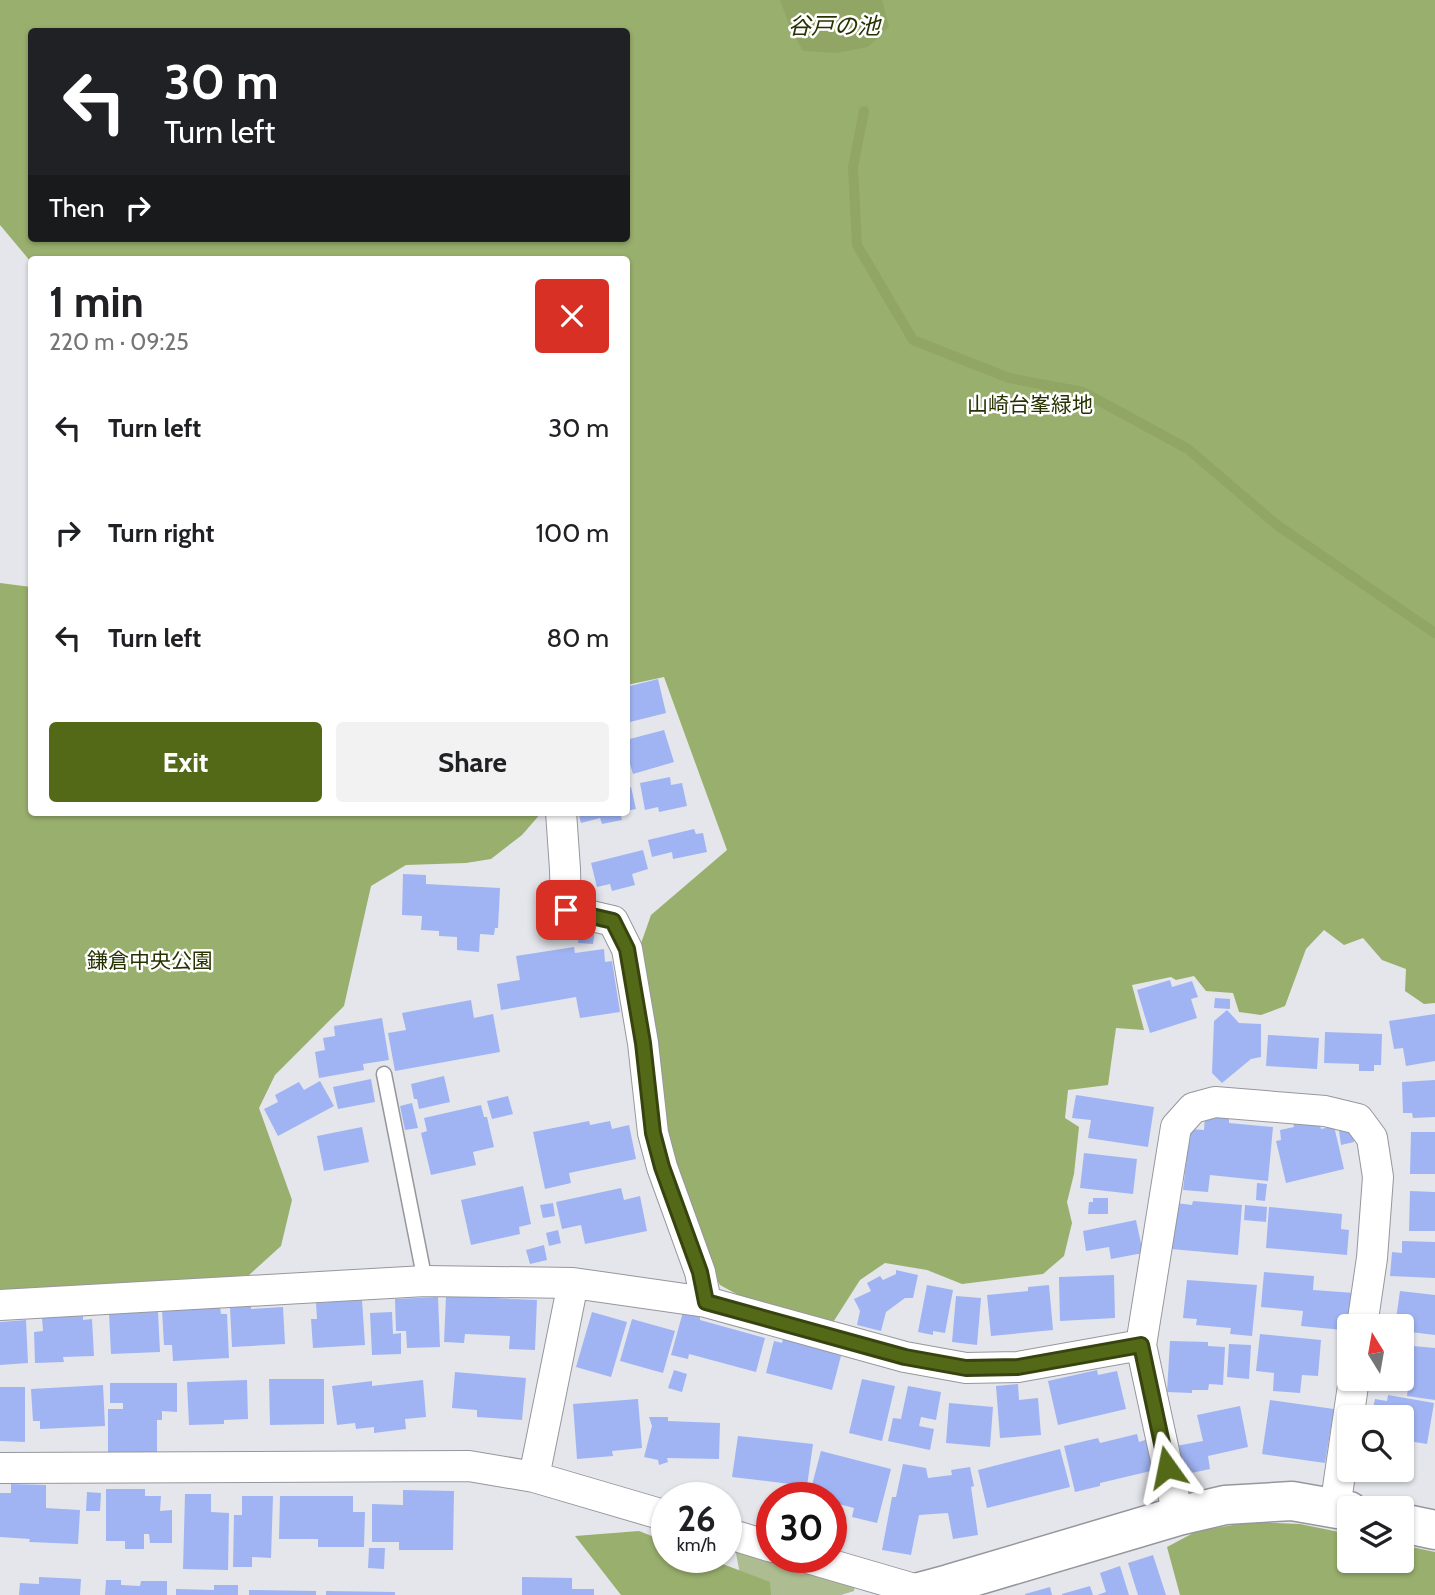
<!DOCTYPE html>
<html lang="en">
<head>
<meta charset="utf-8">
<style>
  body { margin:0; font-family:Cabin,"Noto Sans JP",sans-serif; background:#f2f2f2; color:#202124; height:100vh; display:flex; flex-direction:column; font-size:26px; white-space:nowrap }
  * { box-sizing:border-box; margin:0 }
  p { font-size:23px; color:#757577 }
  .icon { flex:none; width:38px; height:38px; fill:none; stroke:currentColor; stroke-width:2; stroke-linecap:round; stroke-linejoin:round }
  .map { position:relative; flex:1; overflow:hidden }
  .details { position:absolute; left:28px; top:256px; width:602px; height:560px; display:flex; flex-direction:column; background:#fff; border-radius:7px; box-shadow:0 2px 5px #0004 }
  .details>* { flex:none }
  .guide { position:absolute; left:28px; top:28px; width:602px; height:214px; border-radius:7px; box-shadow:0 2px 5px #0004; background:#202124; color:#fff; overflow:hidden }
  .needle { width:46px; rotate:349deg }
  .fabs { position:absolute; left:1337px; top:1314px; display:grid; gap:14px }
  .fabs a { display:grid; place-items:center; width:77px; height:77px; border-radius:7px; background:#fff; box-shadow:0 2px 5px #0004; font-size:35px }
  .speed { position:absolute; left:651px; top:1482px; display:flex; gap:14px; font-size:35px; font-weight:700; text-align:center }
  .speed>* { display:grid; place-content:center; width:91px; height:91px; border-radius:50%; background:#fff; box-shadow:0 2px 5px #0004; line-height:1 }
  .speed small { font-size:18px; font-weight:400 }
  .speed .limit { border:10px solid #d22; background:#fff; color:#111 }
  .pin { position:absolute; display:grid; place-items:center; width:60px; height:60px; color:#fff; margin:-30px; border-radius:14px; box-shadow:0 4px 10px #0006 }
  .me { position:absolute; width:77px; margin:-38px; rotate:348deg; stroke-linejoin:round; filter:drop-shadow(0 0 5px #0008) }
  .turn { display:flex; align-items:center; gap:24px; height:147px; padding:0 21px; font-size:32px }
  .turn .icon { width:91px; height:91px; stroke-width:2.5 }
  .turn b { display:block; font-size:49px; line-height:60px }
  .then { display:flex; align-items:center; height:66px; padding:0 21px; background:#0003; gap:14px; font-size:26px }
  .round { display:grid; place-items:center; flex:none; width:74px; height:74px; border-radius:7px; background:#f2f2f2 }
  .headline { display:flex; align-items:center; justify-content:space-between; height:119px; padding:0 21px }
  h1 { font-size:42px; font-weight:800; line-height:52px }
  .action { display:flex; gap:14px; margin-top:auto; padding:14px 21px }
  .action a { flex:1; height:80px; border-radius:7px; background:#546917; color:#fff; font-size:28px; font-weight:800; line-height:80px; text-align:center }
  .action a+a { background:#f2f2f2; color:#202124 }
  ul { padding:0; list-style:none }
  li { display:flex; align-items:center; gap:21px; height:105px; padding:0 21px }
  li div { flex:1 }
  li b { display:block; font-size:26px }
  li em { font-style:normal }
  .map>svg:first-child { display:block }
</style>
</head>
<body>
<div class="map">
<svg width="1435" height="1595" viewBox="0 0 1435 1595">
  <rect width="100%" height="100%" fill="#e4e6eb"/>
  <!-- green -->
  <path fill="#aebd91" d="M735,1548L812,1569L855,1584L854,1591L841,1595H744Z"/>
  <!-- forest -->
  <path fill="#99af6d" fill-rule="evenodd" d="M0,0H1435V1003L1424,1004L1405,991L1406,969L1382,960L1363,938L1344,945L1324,930L1306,949L1285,1006L1261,1015L1239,1012L1233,993L1206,991L1194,976L1176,980L1171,977L1132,985L1144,1030L1116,1028L1108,1085L1068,1090L1065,1118L1079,1127L1074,1174L1067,1202L1072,1223L1064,1256L1043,1274L962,1284L927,1270L885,1263L860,1280L830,1327L751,1302L720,1285L706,1260L671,1163L638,952L651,915L727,850L664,677L627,685L626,259H32L31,262L0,225ZM32,32H626V238H32Z
    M0,583L31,587L32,812H542L522,835L491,859L466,863L406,865L371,886L344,1006L275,1075L259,1108L292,1200L281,1246L249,1275L82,1293L0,1296Z
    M1251,1522L1300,1524L1349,1534V1561H1402V1545L1435,1552V1595H1180L1167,1547L1197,1531Z
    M639,1531L667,1542V1558H707L770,1582L771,1595H621L575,1536Z"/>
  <!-- water -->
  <path fill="#91a665" d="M780,0H882L889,27L868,47L836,53L803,51L790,27Z"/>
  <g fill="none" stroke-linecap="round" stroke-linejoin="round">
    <!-- stream -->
    <path stroke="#91a665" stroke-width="10" d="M864,111L853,167L857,245L913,340L1009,378L1083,392L1188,449L1277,525L1435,633"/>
  </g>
  <!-- building -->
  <path fill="#a0b4f3" d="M658,679L666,713L626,723V687Z
    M664,730L674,762L633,774L626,751V740Z
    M670,777L671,785L682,783L687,806L659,812L658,807L645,810L640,783Z
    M631,787L636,809L626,811V788Z
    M578,812H620L622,820L602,824L600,818L581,823Z
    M694,829L696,834L703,833L707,852L673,859L672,852L652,857L648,840Z
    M643,850L648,869L632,874L635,885L612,891L610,884L597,887L591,863Z
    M403,874L426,875V884L500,888L498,928H495L494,935L480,934L479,952L457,950V937L439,936V931L421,930L422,916L402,915Z
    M580,927L595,929L593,944L578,943Z
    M574,947L575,953L604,949L605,962L612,961L620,1012L580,1018L576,997L501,1010L497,984L520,980L516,956Z
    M1170,980L1172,987L1192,981L1198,997L1191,999L1197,1018L1150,1033L1137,990Z
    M1215,998L1230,999V1009L1214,1008Z
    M471,1000L474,1018L493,1014L500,1052L395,1071L388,1033L406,1030L402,1013Z
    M1227,1010L1239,1023L1261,1024V1057L1251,1059L1222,1083L1212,1073L1214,1021Z
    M1435,1014V1061L1406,1066L1403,1048L1394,1049L1389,1021Z
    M382,1018L389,1060L363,1064L364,1070L319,1078L315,1052L325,1050L323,1038L335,1036L334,1026Z
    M1325,1032L1382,1034L1381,1065H1374V1071H1359V1064L1324,1063Z
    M1268,1035L1319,1038L1317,1069L1266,1066Z
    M444,1076L450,1102L419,1109L417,1099H414L411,1084Z
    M371,1079L375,1102L338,1109L333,1087Z
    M1435,1080V1117L1413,1118L1412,1113H1403L1402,1082Z
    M320,1081L334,1106L278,1136L264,1109L278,1102L275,1095L299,1082L304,1090Z
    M1076,1095L1154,1107L1148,1147L1088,1138L1091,1120L1072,1118Z
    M508,1096L513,1114L492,1119L487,1101Z
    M412,1103L418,1128L405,1130L400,1106Z
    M481,1105L484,1117H487L494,1147L473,1152L476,1165L431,1175L421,1133L427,1131L424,1118Z
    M1205,1115L1229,1118V1123L1273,1127L1268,1181L1210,1175L1208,1192L1183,1190L1190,1129L1204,1130Z
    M1292,1118L1319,1121L1321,1129L1334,1126L1344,1169L1286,1183L1276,1141L1281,1140L1280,1130L1294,1127Z
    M589,1121L590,1125L610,1121L612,1129L629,1125L636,1159L569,1173L571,1183L545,1189L533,1132Z
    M362,1127L369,1162L324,1171L317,1136Z
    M1351,1129L1354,1142L1341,1145L1339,1131Z
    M1411,1132H1435V1174H1410Z
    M1084,1153L1137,1159L1133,1194L1080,1188Z
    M1257,1183L1267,1184L1265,1201L1256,1200Z
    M523,1186L531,1224L519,1227L520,1234L471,1245L461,1200Z
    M621,1188L624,1200L640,1196L647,1231L585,1244L581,1225L562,1229L556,1202Z
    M1410,1191L1435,1192V1231H1409Z
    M1093,1198H1108V1214H1088L1089,1202H1093Z
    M1193,1201L1242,1205L1238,1255L1171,1249L1176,1203L1192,1205Z
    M553,1203L555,1216L543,1218L540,1205Z
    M1245,1205L1267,1207L1266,1222L1244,1220Z
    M1269,1207L1342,1214L1341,1229L1349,1230L1347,1255L1266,1248Z
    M1136,1220L1143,1253L1111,1259L1109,1247L1086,1251L1083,1231Z
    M558,1230L561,1243L549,1246L546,1233Z
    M1402,1241L1435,1242V1278L1390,1276L1392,1252L1402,1253Z
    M544,1245L547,1260L530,1264L526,1250Z
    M896,1270L918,1275L913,1298H905L886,1312L881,1331L857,1325L860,1311L854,1299L871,1291L867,1283L880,1276L883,1280L896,1274Z
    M1264,1272L1314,1276L1313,1290L1355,1293L1353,1316H1345L1343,1330L1301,1326L1303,1311L1261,1307Z
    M1114,1275L1115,1318L1060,1321L1059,1277Z
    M1187,1280L1257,1285L1252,1336L1230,1334L1231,1328L1196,1325L1197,1319L1183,1318Z
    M927,1285L953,1290L945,1333L933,1331V1335L918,1332Z
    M1049,1285L1053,1330L991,1336L987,1295L1028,1291V1287Z
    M1400,1291L1435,1295V1335L1402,1331V1326H1395Z
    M446,1296L537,1300L535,1350L509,1349L510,1336L465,1334L464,1343L444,1342Z
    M956,1296L981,1298L977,1345L952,1342Z
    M438,1297L440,1347L407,1348L406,1331H396L395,1299Z
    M362,1300L365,1345L313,1348L311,1319H317L316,1303Z
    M251,1306V1309L283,1307L285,1344L232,1347L230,1307Z
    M220,1307L221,1314H227L229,1358L173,1361L172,1345H164L162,1310Z
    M158,1312L160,1352L111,1354L109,1313Z
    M392,1312L393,1334L401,1333V1354L372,1355L370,1313Z
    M592,1312L627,1322L611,1377L576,1367Z
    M683,1312L700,1317V1320L765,1338L756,1372L689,1354L688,1359L671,1355Z
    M83,1316V1320L92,1319L94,1356L63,1357L64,1362L35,1363L34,1332L43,1331L42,1318Z
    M632,1319L675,1331L663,1373L620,1361Z
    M26,1320L28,1363L0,1365V1322Z
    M1260,1334L1321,1340L1318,1376L1302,1375L1300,1393L1273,1391L1274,1373L1256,1371Z
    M783,1338L842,1352L832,1390L766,1373L774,1341L782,1343Z
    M1170,1341L1208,1342V1346L1225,1347L1223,1385L1209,1384L1208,1390H1192V1393L1167,1392Z
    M1229,1344L1251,1345L1249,1379L1227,1377Z
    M1413,1346L1435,1348V1400L1407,1396Z
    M674,1370L687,1374L682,1392L668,1388Z
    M1097,1370L1098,1375L1117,1371L1126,1409L1058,1425L1048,1381Z
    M455,1372L526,1378L522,1420L477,1417V1410L452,1408Z
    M269,1379H324V1424L270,1425Z
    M862,1379L895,1386L882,1441L849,1433Z
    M247,1380L248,1419L224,1420V1424L189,1425L187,1382Z
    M423,1380L426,1417L405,1419L406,1429L374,1433V1427L356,1429L355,1423L337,1425L332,1386L372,1381V1386Z
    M110,1383H177V1412L162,1411V1420H157V1453H108V1409H123V1403H110Z
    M1018,1384L1019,1400L1038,1398L1041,1435L1000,1438L996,1386Z
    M103,1385L105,1426L40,1429V1421H33L31,1389Z
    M908,1386L941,1392L936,1420L921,1417L919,1426L934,1429L930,1450L888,1441L893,1418L901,1419Z
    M0,1387H25V1442L0,1441Z
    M1388,1395L1434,1403L1427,1444L1402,1440V1418H1371L1375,1399L1387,1401Z
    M638,1399L642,1448L612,1451L613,1456L577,1459L573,1404Z
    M1270,1400L1334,1409L1325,1463L1262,1454Z
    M949,1403L993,1407L990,1447L946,1443Z
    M1240,1406L1248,1447L1208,1456L1210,1469L1182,1475L1176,1446L1203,1441L1197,1415Z
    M649,1417H668V1421L720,1423L719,1459L667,1458L668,1462L659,1465L658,1460L644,1457L652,1426Z
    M1137,1434L1139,1442L1148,1439L1155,1470L1100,1483V1486L1075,1492L1064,1446L1098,1438L1100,1443Z
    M738,1436L813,1444L807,1486L732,1477Z
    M1060,1449L1070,1487L987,1508L978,1470Z
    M821,1451L891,1469L877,1523L852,1517L854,1508L831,1502V1498L809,1496Z
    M903,1464L926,1468L928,1478L952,1475L951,1470L970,1467L974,1486L971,1487L978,1535L953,1539L948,1513L919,1515L911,1555L882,1550L892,1497H896Z
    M11,1484L46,1485V1508L80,1510L78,1544L29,1542L30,1539L0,1537V1493H11Z
    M106,1489H145V1496H161L160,1511L172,1510V1543H150L149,1534H144V1549H125V1541H106Z
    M403,1490L454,1491L453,1550H399V1542H372V1504L403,1505Z
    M87,1492L101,1493L100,1511H86Z
    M185,1494H211V1512L229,1513L228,1570L183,1569Z
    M242,1496H273L271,1558L252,1557V1567H233L234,1515H242Z
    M280,1496H353V1512H365L364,1547H318V1539H279Z
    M369,1548H385L384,1569L368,1568Z
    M1153,1555L1166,1595H1138L1128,1563Z
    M1120,1566L1129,1595H1097L1106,1592L1100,1573Z
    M39,1577L81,1579L80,1595H19L20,1583L39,1584Z
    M522,1577L572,1578V1589H594V1595H522Z
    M106,1580H121V1585L140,1586L141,1581H167V1595H105Z
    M214,1585H238V1595H176V1589L214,1590Z
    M1090,1586L1093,1595H1062V1594Z
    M1050,1587L1052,1595H1025V1594Z
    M249,1590L316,1591V1595H249Z
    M326,1591L395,1592V1595H326Z"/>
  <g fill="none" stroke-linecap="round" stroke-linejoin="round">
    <defs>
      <path id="lane" d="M384,1074L425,1281"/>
      <path id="street" d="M561,812L565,869L566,910L613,921L627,949L643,1043L653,1133L662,1167L700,1272L706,1302
        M0,1305L425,1281L573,1283L706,1302L905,1357L966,1368L1018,1367L1141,1345
        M0,1468L469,1466L534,1477L667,1516
        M534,1477L573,1283
        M1335,1508L1354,1379
        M1178,1516L1141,1345L1176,1127L1193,1108L1215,1102L1325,1111L1358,1119L1372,1138L1378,1177L1372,1258L1362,1326
        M726,1533L772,1547
        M808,1558L921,1591"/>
      <path id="secondary" d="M1402,1523L1435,1530
        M908,1595L949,1584L1178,1516L1225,1505L1292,1501L1349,1511"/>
    </defs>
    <!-- lane casing -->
    <use href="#lane" stroke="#96979c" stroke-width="17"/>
    <!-- street casing -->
    <use href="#street" stroke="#96979c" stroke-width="32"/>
    <!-- secondary casing -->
    <use href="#secondary" stroke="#96979c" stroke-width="41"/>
    <!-- lane -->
    <use href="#lane" stroke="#fff" stroke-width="14"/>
    <!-- street -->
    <use href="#street" stroke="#fff" stroke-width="30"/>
    <!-- secondary -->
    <use href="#secondary" stroke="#fff" stroke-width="38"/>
  </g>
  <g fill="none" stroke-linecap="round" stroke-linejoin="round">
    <defs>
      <path id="route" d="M566,910L613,921L627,949L643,1043L653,1133L662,1167L700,1272L706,1302L905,1357L966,1368L1018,1367L1141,1345L1167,1467"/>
    </defs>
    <!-- route casing -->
    <use href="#route" stroke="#37440f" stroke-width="18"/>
    <!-- route -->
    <use href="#route" stroke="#546917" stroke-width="12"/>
  </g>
  <g text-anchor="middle" stroke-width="5" stroke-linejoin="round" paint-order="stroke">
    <!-- park labels -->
    <g font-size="21" fill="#263300" stroke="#fff">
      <text x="1030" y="412">山崎台峯緑地</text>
      <text x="150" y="968">鎌倉中央公園</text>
    </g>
    <!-- water labels -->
    <g font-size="23" font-style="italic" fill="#263300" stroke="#fff">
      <text x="834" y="34">谷戸の池</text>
    </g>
  </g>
</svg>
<div class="fabs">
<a><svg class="needle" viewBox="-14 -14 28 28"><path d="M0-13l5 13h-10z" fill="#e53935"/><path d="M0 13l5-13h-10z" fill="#757577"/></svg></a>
<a><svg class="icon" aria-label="search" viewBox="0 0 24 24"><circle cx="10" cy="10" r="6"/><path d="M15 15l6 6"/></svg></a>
<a><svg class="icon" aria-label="layers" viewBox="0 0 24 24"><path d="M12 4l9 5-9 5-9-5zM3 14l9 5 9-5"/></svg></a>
</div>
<div class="speed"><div>26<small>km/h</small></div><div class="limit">30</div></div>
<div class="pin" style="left:566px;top:910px;background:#d93025"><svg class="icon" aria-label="arrive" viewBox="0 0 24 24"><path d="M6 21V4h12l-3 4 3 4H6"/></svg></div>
<svg class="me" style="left:1167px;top:1467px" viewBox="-20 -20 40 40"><path d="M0-17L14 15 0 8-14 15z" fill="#546917" stroke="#fff" stroke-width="4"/></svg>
<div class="guide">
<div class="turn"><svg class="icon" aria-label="left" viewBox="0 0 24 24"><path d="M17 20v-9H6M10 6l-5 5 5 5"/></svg><div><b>30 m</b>Turn left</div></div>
<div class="then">Then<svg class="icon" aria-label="right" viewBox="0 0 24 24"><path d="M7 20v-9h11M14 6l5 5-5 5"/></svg></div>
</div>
<section class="details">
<div class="headline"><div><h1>1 min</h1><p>220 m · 09:25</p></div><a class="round" style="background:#d93025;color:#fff"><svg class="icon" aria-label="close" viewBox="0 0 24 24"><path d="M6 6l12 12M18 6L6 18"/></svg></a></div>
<ul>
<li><svg class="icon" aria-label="left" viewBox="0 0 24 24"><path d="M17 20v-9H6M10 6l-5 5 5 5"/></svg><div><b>Turn left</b></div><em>30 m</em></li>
<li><svg class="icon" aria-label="right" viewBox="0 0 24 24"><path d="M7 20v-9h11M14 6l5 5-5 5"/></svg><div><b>Turn right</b></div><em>100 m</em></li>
<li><svg class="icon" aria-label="left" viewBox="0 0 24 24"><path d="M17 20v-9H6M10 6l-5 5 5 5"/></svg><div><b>Turn left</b></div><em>80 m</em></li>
</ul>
<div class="action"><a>Exit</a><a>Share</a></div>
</section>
</div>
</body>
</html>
